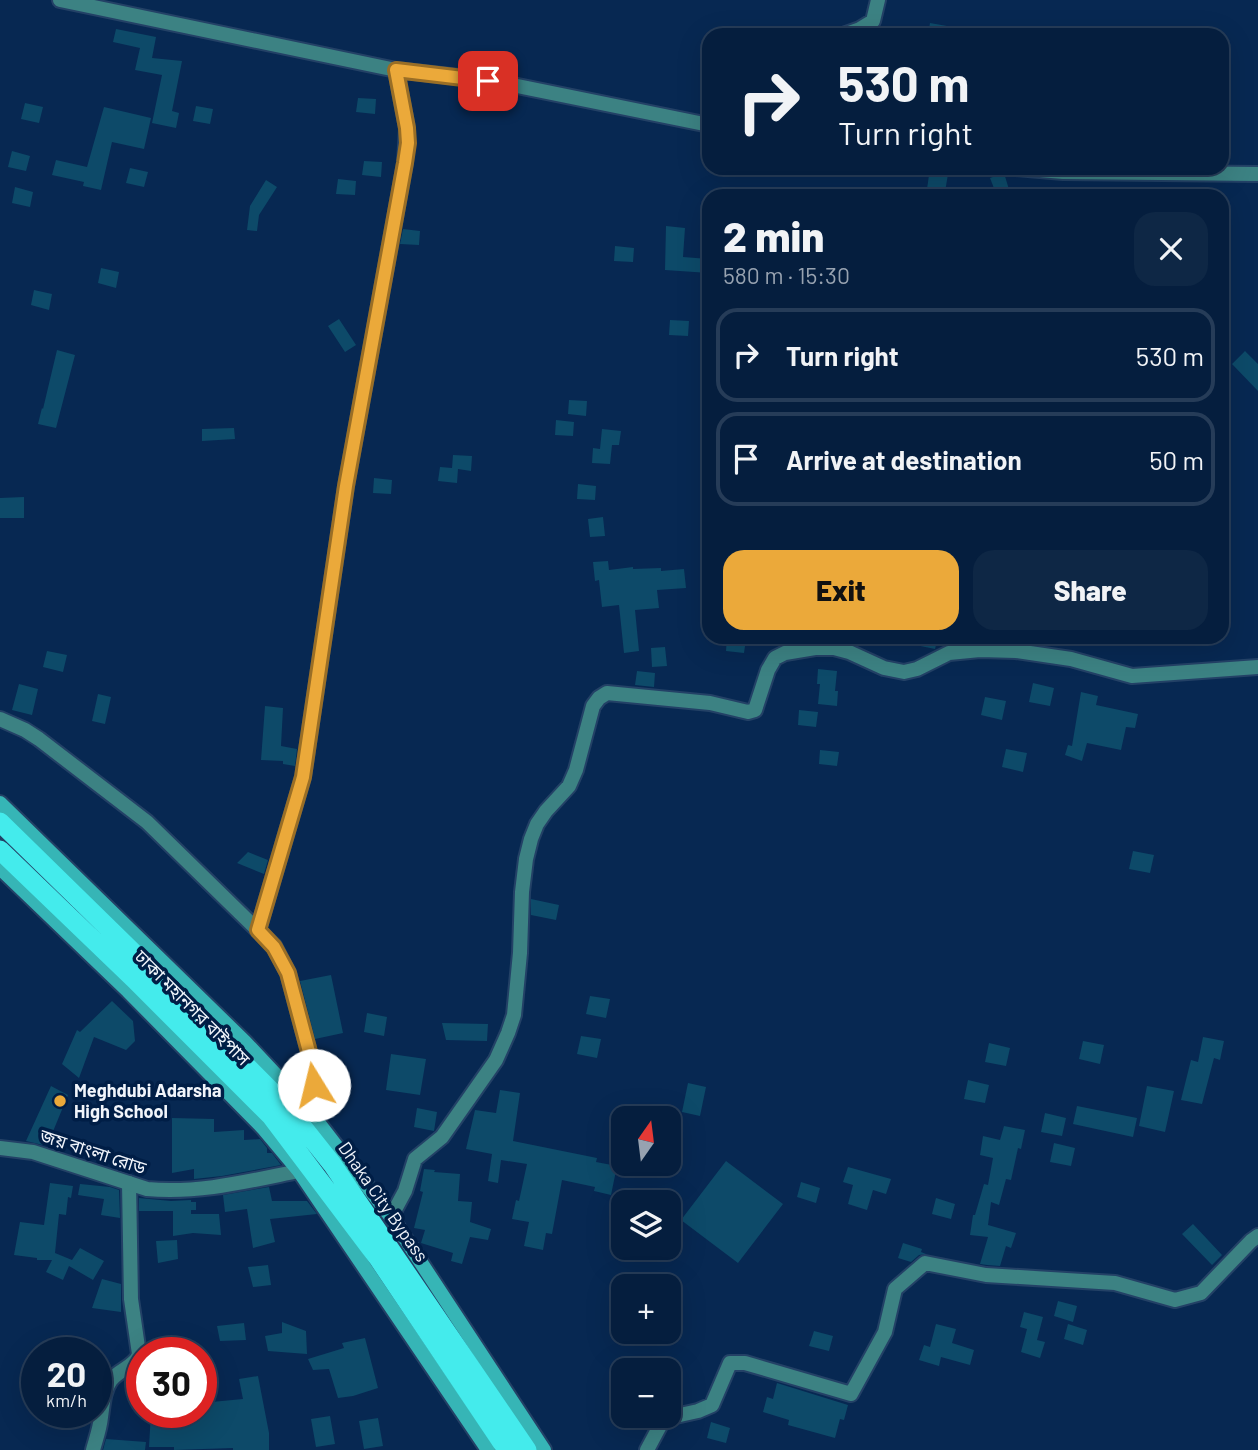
<!DOCTYPE html>
<html lang="en">
<head>
<meta charset="utf-8">
<style>
  body { margin:0; font-family:Barlow,"Noto Sans Bengali",sans-serif; background:#0e2745; color:#f1f3f6; height:100vh; display:flex; flex-direction:column; font-size:26px; white-space:nowrap }
  * { box-sizing:border-box; margin:0 }
  p { font-size:23px; color:#97a2b0 }
  .icon { flex:none; width:38px; height:38px; fill:none; stroke:currentColor; stroke-width:2; stroke-linecap:round; stroke-linejoin:round }
  .map { position:relative; flex:1; overflow:hidden }
  .sheet { position:absolute; left:702px; top:189px; width:527px; height:455px; display:flex; flex-direction:column; background:#051e3e; border-radius:21px; box-shadow:0 7px 28px #0002,0 0 0 2px #263c58 }
  .sheet>* { flex:none }
  .top-card { position:absolute; left:702px; top:28px; width:527px; height:147px; border-radius:21px; box-shadow:0 7px 28px #0002,0 0 0 2px #263c58; background:#051e3e; color:#f1f3f6; overflow:hidden }
  .needle { width:46px; rotate:14deg }
  .buttons { position:absolute; left:611px; top:1106px; display:grid; gap:14px }
  .buttons a { display:grid; place-items:center; width:70px; height:70px; border-radius:14px; background:#051e3e; box-shadow:0 7px 28px #0002,0 0 0 2px #263c58; font-size:35px }
  .speed { position:absolute; left:21px; top:1337px; display:flex; gap:14px; font-size:35px; font-weight:700; text-align:center }
  .speed>* { display:grid; place-content:center; width:91px; height:91px; border-radius:50%; background:#051e3e; box-shadow:0 7px 28px #0002,0 0 0 2px #263c58; line-height:1 }
  .speed small { font-size:18px; font-weight:400 }
  .speed .limit { border:10px solid #d22; background:#fff; color:#111 }
  .pin { position:absolute; display:grid; place-items:center; width:60px; height:60px; color:#fff; margin:-30px; border-radius:14px; box-shadow:0 4px 10px #0006 }
  .me { position:absolute; width:77px; margin:-38px; rotate:351deg; stroke-linejoin:round; filter:drop-shadow(0 0 5px #0008) }
  .turn { display:flex; align-items:center; gap:24px; height:147px; padding:0 21px; font-size:32px }
  .turn .icon { width:91px; height:91px; stroke-width:2.5 }
  .turn b { display:block; font-size:49px; line-height:60px }
  .round { display:grid; place-items:center; flex:none; width:74px; height:74px; border-radius:21px; background:#0e2745 }
  .overview { display:flex; align-items:center; justify-content:space-between; height:119px; padding:0 21px }
  h1 { font-size:42px; font-weight:800; line-height:52px }
  .button { display:flex; gap:14px; margin-top:auto; padding:14px 21px }
  .button a { flex:1; height:80px; border-radius:21px; background:#eba93a; color:#111; font-size:28px; font-weight:800; line-height:80px; text-align:center }
  .button a+a { background:#0e2745; color:#f1f3f6 }
  ul { padding:0; list-style:none }
  li { display:flex; align-items:center; gap:21px; height:94px; margin:0 14px 10px; padding:0 7px; border:4px solid #263c58; border-radius:21px }
  li div { flex:1 }
  li b { display:block; font-size:26px }
  li em { font-style:normal }
  .map>svg:first-child { display:block }
</style>
</head>
<body>
<div class="map">
<svg width="1258" height="1450" viewBox="0 0 1258 1450">
  <rect width="100%" height="100%" fill="#072852"/>
  <!-- building -->
  <path fill="#0d4a69" d="M930,23L964,29L963,35H928Z
    M116,29L156,37L152,58L182,61L172,111L179,113L176,128L152,123L162,75L135,70L140,48L113,42Z
    M358,98L376,99L375,114L356,112Z
    M25,103L43,107L39,123L21,119Z
    M196,106L213,109L210,124L193,121Z
    M104,107L151,118L144,149L112,142L101,190L83,186L84,182L52,175L56,160L87,167Z
    M12,151L30,156L26,171L8,167Z
    M364,161L382,162L381,177L362,175Z
    M130,168L148,172L144,187L126,183Z
    M930,168H949L945,192L927,189Z
    M1004,173L1011,196H997L990,178Z
    M338,179L356,181L355,195L336,194Z
    M266,180L277,187L259,215L257,231L247,230L250,206Z
    M15,187L33,192L30,207L12,203Z
    M666,226L685,228L683,257L709,259V273L665,270Z
    M403,229L420,231L419,245L400,244Z
    M615,246L634,248L633,262L614,261Z
    M101,268L119,272L116,288L98,283Z
    M34,290L52,294L49,310L31,305Z
    M339,319L356,345L345,352L328,326Z
    M670,320L689,321L688,336L669,335Z
    M57,350L75,355L56,428L38,424L42,408L43,409Z
    M1245,351L1258,364V391L1232,364Z
    M569,400L587,401L586,416L568,414Z
    M556,420L574,422L573,436L555,435Z
    M234,428L235,439L202,441V429Z
    M602,429L621,431L619,445H612L610,464L592,463L593,448L600,449Z
    M453,455L472,456L471,471L458,469L457,483L438,481L440,467L452,468Z
    M374,478L392,480L391,494L373,493Z
    M578,484L596,486L595,500L577,499Z
    M24,497V518H0V498Z
    M603,517L605,536L590,537L588,519Z
    M608,561L609,570L633,567V569L661,568V571L684,569L686,588L657,590L659,608L635,610L639,651L624,653L619,605L602,607L599,580L595,581L593,562Z
    M727,637L746,639L744,653L726,651Z
    M901,637H938L935,649L901,642Z
    M665,647L667,666L652,667L651,648Z
    M47,651L67,655L63,672L43,667Z
    M818,669L837,671L835,691H838L837,706L818,704L820,684H817Z
    M637,671L655,673L654,687L635,685Z
    M1033,683L1054,688L1050,706L1029,702Z
    M19,684L38,689L32,715L12,710Z
    M1081,692L1098,696L1096,705L1138,714L1135,728L1126,727L1121,750L1087,743L1082,761L1065,755L1068,745L1072,746Z
    M98,694L111,697L105,724L92,721Z
    M985,697L1006,701L1002,720L981,715Z
    M265,706L283,708L281,746L297,749L295,766L283,764V761L261,760Z
    M799,710L818,712L816,727L798,725Z
    M1006,749L1027,753L1023,772L1002,767Z
    M820,750L839,752L837,766L819,764Z
    M1133,851L1154,855L1150,873L1129,869Z
    M248,852L268,860L264,874L237,863Z
    M531,899L559,905L556,920L531,915Z
    M331,975L343,1033L315,1039L300,981Z
    M590,996L610,999L606,1018L586,1014Z
    M112,1001L133,1021L135,1041L126,1050L94,1037L79,1078L62,1064L77,1030L80,1032Z
    M367,1013L387,1017L384,1036L364,1032Z
    M442,1023L488,1024L487,1041L446,1040Z
    M581,1036L601,1039L597,1058L577,1054Z
    M1203,1037L1224,1041L1220,1060L1214,1058L1202,1104L1181,1100L1191,1060L1198,1062Z
    M1083,1041L1104,1045L1100,1064L1079,1059Z
    M989,1043L1010,1048L1006,1066L985,1062Z
    M391,1054L426,1059L420,1095L386,1090Z
    M968,1080L989,1085L985,1103L964,1099Z
    M688,1083L706,1087L700,1116L682,1112Z
    M51,1086L68,1095L47,1146L26,1141Z
    M1147,1086L1174,1091L1165,1132L1139,1126Z
    M500,1090L520,1093L513,1141L597,1158L596,1162L617,1166L611,1195L594,1191L595,1187L562,1180L552,1234L546,1233L543,1250L524,1246L529,1222L512,1219L516,1200L519,1201L527,1164L501,1160L498,1183L488,1181L492,1154L466,1149L475,1110L496,1113Z
    M1077,1106L1137,1118L1133,1137L1073,1124Z
    M417,1108L437,1112L434,1131L414,1127Z
    M1045,1113L1066,1118L1062,1136L1041,1132Z
    M172,1118L214,1119V1132L244,1130V1140L260,1139L267,1148V1153H272L281,1165L222,1176L194,1179V1169L172,1173Z
    M1004,1126L1025,1130L1021,1149L1018,1148L1011,1180L1006,1179L999,1205L991,1202L988,1225L1016,1233L1011,1248L1006,1246L1000,1266L987,1265L980,1264L988,1237L970,1235L973,1215H975L984,1184L988,1185L993,1158L980,1155L983,1136L1000,1140Z
    M1054,1143L1075,1148L1071,1166L1050,1162Z
    M726,1161L783,1204L738,1263L681,1220Z
    M848,1167L891,1179L886,1194L873,1190L867,1210L848,1204L853,1185L843,1182Z
    M424,1169L435,1170L434,1172L460,1174L458,1201L472,1202L470,1222L491,1229L488,1240L470,1237L462,1264L451,1261L453,1253L421,1243L425,1230L414,1228L423,1192L420,1191Z
    M801,1182L820,1188L816,1203L797,1197Z
    M50,1183L73,1186L71,1198L68,1197L66,1215L59,1214L55,1253L72,1260L80,1248L104,1261L93,1280L69,1266L63,1280L46,1272L52,1260H37V1258L14,1255L20,1222L44,1225Z
    M80,1184L110,1187L119,1190L120,1218L101,1215L104,1199L78,1195Z
    M269,1187L272,1201H307L317,1214L270,1219L275,1242L253,1248L247,1209L225,1212L223,1195Z
    M139,1198L171,1201L191,1200V1202H196V1210H191V1214H219L221,1235L193,1233L173,1236V1211H139Z
    M936,1198L955,1204L951,1219L932,1214Z
    M1193,1224L1222,1255L1212,1265L1182,1234Z
    M177,1240L178,1259L158,1263L156,1241Z
    M903,1243L922,1249L921,1252L926,1254L919,1255L911,1262L898,1258Z
    M268,1265L271,1285L253,1287L248,1267Z
    M102,1279L121,1284V1312L92,1308Z
    M1058,1301L1077,1306L1073,1322L1054,1316Z
    M1024,1312L1043,1317L1037,1340L1045,1342L1040,1358L1021,1352L1027,1329L1020,1327Z
    M282,1322L306,1331L307,1354L268,1351L265,1336L282,1333Z
    M244,1323L246,1340L220,1341L217,1326Z
    M936,1324L956,1329L952,1343L974,1350L970,1365L941,1357L939,1366L919,1360L924,1345L930,1347Z
    M1068,1324L1087,1330L1083,1345L1064,1339Z
    M814,1331L833,1336L829,1351L809,1346Z
    M365,1338L378,1388L353,1396L338,1398L329,1369L313,1370L308,1359L344,1348L342,1343Z
    M258,1376L269,1433V1450H233V1448L174,1450V1447H149L151,1412H201V1403L243,1399L239,1379Z
    M777,1383L848,1405L844,1420L840,1419L835,1438L788,1425L789,1420L763,1412L767,1397L773,1399Z
    M330,1416L335,1444L316,1447L311,1419Z
    M378,1418L383,1446L364,1449L359,1421Z
    M711,1422L730,1428L726,1443L707,1438Z
    M106,1439L146,1442L145,1450H103Z"/>
  <g fill="none" stroke-linecap="round" stroke-linejoin="round">
    <defs>
      <path id="minor" d="M60,0L396,70L468,78L508,84L709,125
        M843,35L860,29L873,21L878,0
        M1016,168L1063,172L1258,174
        M0,719L25,730L39,739L147,822L274,946L288,973L312,1063L314,1085L307,1108
        M258,930L303,777L346,486L405,163L407,128L396,70
        M391,1217L405,1191L415,1159L442,1137L496,1060L508,1033L514,1015L520,953L522,892L526,859L531,839L537,824L546,811L569,786L576,770L593,706L599,698L607,693L710,703L748,712L755,710L768,670L775,658L785,653L815,648H834L849,652L884,668L904,672L917,669L949,653L980,650L1016,651L1071,659L1132,676L1258,667
        M93,1450C96,1439 100,1428 101,1417C103,1404 103,1391 111,1380C120,1369 136,1366 139,1354L131,1299L129,1183
        M647,1450L662,1422L671,1417L698,1411L712,1405L730,1363H745L851,1394L885,1332L895,1289L925,1263L986,1275L1115,1283L1175,1300L1201,1293L1251,1241L1258,1236"/>
      <path id="tertiary" d="M0,1148L33,1152L147,1189C198,1194 249,1181 299,1171"/>
      <path id="secondary" d="M0,803L245,1042L307,1108L391,1217L544,1450
        M0,868L128,991L263,1128L299,1171L488,1450"/>
      <path id="trunk" d="M0,822L143,962L286,1106L332,1164L527,1450
        M0,850L135,980L271,1116L378,1258L507,1450"/>
    </defs>
    <!-- minor casing -->
    <use href="#minor" stroke="#234166" stroke-width="18"/>
    <!-- tertiary casing -->
    <use href="#tertiary" stroke="#234166" stroke-width="18"/>
    <!-- secondary casing -->
    <use href="#secondary" stroke="#234166" stroke-width="18"/>
    <!-- trunk casing -->
    <use href="#trunk" stroke="#234166" stroke-width="23"/>
    <!-- minor -->
    <use href="#minor" stroke="#3c8283" stroke-width="14"/>
    <!-- tertiary -->
    <use href="#tertiary" stroke="#3c8283" stroke-width="14"/>
    <!-- secondary -->
    <use href="#secondary" stroke="#36b5b6" stroke-width="14"/>
    <!-- trunk -->
    <use href="#trunk" stroke="#44ebec" stroke-width="19"/>
  </g>
  <g fill="none" stroke-linecap="round" stroke-linejoin="round">
    <defs>
      <path id="route" d="M314,1085L312,1063L288,973L274,947L258,930L303,777L346,486L405,163L408,143L407,128L396,70L488,81"/>
    </defs>
    <!-- route casing -->
    <use href="#route" stroke="#996e26" stroke-width="18"/>
    <!-- route -->
    <use href="#route" stroke="#eba93a" stroke-width="12"/>
  </g>
  <!-- markers -->
  <circle fill="#eba93a" stroke="#001e46" stroke-width="2.5" cx="60" cy="1101" r="7"/>
  <g text-anchor="middle" stroke-width="7" stroke-linejoin="round" paint-order="stroke">
    <!-- street labels -->
    <g font-size="18" fill="#f1f5fb" stroke="#001e46">
      <text transform="translate(192 1008) rotate(45)" y="6">ঢাকা মহানগর বাইপাস</text>
      <text transform="translate(93 1152) rotate(18)" y="6">জয় বাংলা রোড</text>
      <text transform="translate(383 1202) rotate(55)" y="6">Dhaka City Bypass</text>
    </g>
    <!-- poi labels -->
    <g font-size="18" font-weight="bold" fill="#f1f5fb" stroke="#001e46" text-anchor="start">
      <text x="74" y="1097">Meghdubi Adarsha<tspan x="74" dy="21">High School</tspan></text>
    </g>
  </g>
</svg>
<div class="buttons">
<a><svg class="needle" viewBox="-14 -14 28 28"><path d="M0-13l5 13h-10z" fill="#e53935"/><path d="M0 13l5-13h-10z" fill="#97a2b0"/></svg></a>
<a><svg class="icon" aria-label="layers" viewBox="0 0 24 24"><path d="M12 4l9 5-9 5-9-5zM3 14l9 5 9-5"/></svg></a>
<a>+</a>
<a>−</a>
</div>
<div class="speed"><div>20<small>km/h</small></div><div class="limit">30</div></div>
<div class="pin" style="left:488px;top:81px;background:#d93025"><svg class="icon" aria-label="arrive" viewBox="0 0 24 24"><path d="M6 21V4h12l-3 4 3 4H6"/></svg></div>
<svg class="me" style="left:314px;top:1085px" viewBox="-20 -20 40 40"><circle r="19" fill="#fff"/><path d="M0-13L10 11 0 6-10 11z" fill="#eba93a"/></svg>
<div class="top-card">
<div class="turn"><svg class="icon" aria-label="right" viewBox="0 0 24 24"><path d="M7 20v-9h11M14 6l5 5-5 5"/></svg><div><b>530 m</b>Turn right</div></div>
</div>
<section class="sheet">
<div class="overview"><div><h1>2 min</h1><p>580 m · 15:30</p></div><a class="round"><svg class="icon" aria-label="close" viewBox="0 0 24 24"><path d="M6 6l12 12M18 6L6 18"/></svg></a></div>
<ul>
<li><svg class="icon" aria-label="right" viewBox="0 0 24 24"><path d="M7 20v-9h11M14 6l5 5-5 5"/></svg><div><b>Turn right</b></div><em>530 m</em></li>
<li><svg class="icon" aria-label="arrive" viewBox="0 0 24 24"><path d="M6 21V4h12l-3 4 3 4H6"/></svg><div><b>Arrive at destination</b></div><em>50 m</em></li>
</ul>
<div class="button"><a>Exit</a><a>Share</a></div>
</section>
</div>
</body>
</html>
